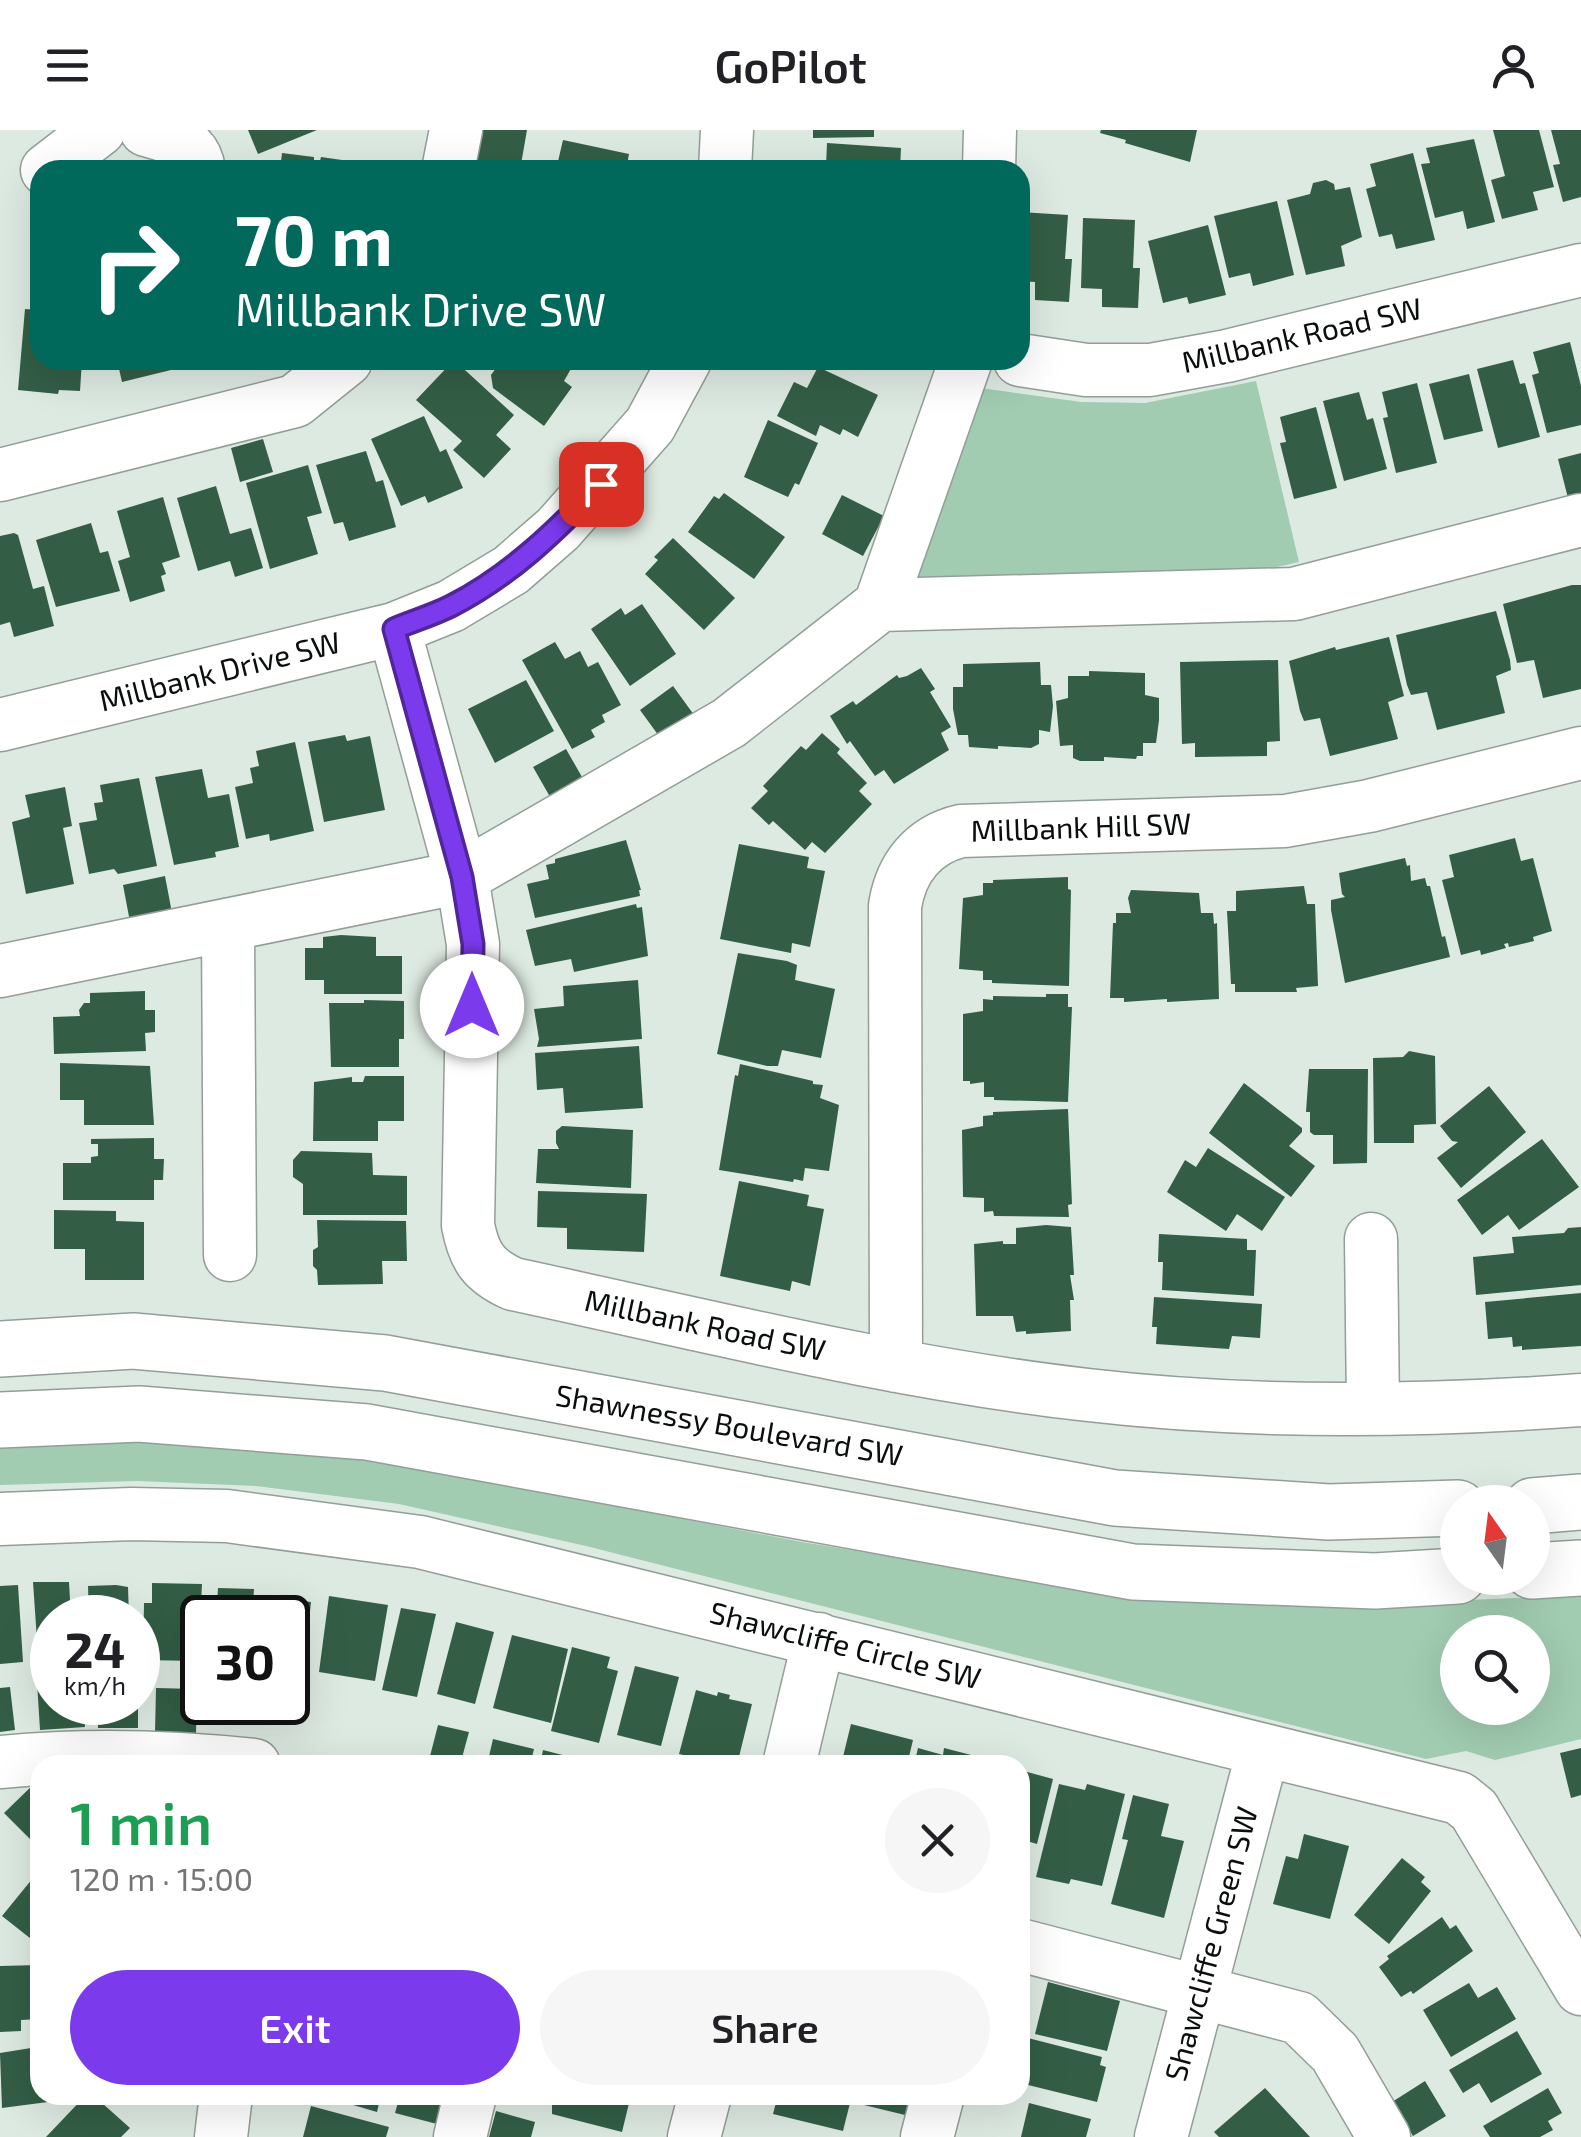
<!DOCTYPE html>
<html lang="en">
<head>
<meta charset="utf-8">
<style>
  body { margin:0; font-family:"Exo 2",sans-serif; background:#f6f6f6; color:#202124; height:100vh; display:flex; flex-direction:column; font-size:38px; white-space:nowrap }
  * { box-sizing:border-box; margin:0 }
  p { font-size:32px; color:#757577 }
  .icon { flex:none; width:55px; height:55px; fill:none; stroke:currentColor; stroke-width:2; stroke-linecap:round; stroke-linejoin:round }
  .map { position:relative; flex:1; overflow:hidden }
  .panel { position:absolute; left:30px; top:1625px; width:1000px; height:350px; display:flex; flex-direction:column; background:#fff; border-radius:30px; box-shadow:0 10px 40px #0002 }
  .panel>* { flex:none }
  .hud { position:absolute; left:30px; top:30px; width:1000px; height:210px; border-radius:30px; box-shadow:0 10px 40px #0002; background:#00695c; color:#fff; overflow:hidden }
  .needle { width:65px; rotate:346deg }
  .tools { position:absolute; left:1440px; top:1355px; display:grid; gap:20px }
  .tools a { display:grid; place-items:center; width:110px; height:110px; border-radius:50%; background:#fff; box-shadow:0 10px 40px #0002; font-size:50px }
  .speed { position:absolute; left:30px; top:1465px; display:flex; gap:20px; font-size:50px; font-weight:700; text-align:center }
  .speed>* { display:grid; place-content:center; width:130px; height:130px; border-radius:50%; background:#fff; box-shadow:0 10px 40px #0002; line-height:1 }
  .speed small { font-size:25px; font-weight:400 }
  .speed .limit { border:5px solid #111; border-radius:15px; background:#fff; color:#111 }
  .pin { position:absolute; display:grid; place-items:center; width:85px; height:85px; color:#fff; margin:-42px; border-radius:20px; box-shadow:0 5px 15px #0006 }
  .me { position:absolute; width:110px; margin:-55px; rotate:0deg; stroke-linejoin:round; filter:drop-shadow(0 0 8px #0008) }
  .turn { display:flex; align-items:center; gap:35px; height:210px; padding:0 40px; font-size:45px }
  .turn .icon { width:130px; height:130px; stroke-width:2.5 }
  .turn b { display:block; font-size:70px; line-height:85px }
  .round { display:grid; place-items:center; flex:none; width:105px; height:105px; border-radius:52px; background:#f6f6f6 }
  .summary { display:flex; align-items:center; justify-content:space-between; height:170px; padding:0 40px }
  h1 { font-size:60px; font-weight:600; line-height:75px; color:#1e9e55 }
  .cta { display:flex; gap:20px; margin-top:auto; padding:20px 40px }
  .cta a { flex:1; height:115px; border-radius:60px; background:#7c3aed; color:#fff; font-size:40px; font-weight:600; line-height:115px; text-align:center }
  .cta a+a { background:#f6f6f6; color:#202124 }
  header { display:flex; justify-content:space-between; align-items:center; height:130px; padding:0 40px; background:#fff; font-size:45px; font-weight:600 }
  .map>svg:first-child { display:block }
</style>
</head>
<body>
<header><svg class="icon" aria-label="menu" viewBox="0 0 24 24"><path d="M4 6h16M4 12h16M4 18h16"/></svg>GoPilot<svg class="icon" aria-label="person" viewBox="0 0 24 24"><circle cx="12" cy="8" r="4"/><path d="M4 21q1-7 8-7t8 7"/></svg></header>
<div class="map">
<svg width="1581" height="2007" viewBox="0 0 1581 2007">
  <rect width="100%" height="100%" fill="#ddeae1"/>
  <!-- green -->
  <path fill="#a1ccb1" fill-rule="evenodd" d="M1256,251L1299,432L1273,438L917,447L981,258L1081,272L1145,273Z
    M134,1308L255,1314L405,1335L802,1412L997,1444L1379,1474L1581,1465V1609L1495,1630L1466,1621L1426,1629L586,1416L399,1374L256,1356L137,1351L0,1355V1316ZM1458,1502H1532V1578H1458Z"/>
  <!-- building -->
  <path fill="#335e45" d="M248,0H317L258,24Z
    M483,0H527L520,40L476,37Z
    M813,0H874V7L813,8Z
    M1101,0H1197L1190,32L1125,13L1126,10L1100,3Z
    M1493,0H1539L1554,57L1533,62L1538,80L1502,89L1491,50L1505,46Z
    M1551,0H1581V67L1563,72L1553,35L1560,34Z
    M1474,9L1495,92L1467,99L1463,81L1435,88L1421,34L1430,33L1426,18Z
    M563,10L629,24L626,40H556Z
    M827,13L901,18L900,40H821V35L826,36Z
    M282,23L314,27V31H320L321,27L356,32L355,40H280Z
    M1413,23L1435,110L1396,119L1392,104L1379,107L1366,59L1376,56L1370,34Z
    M1326,50L1334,54L1335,60L1350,57L1362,107L1341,116L1345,136L1306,145L1287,70L1310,64L1313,53Z
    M1277,71L1294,145L1253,156L1250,143L1229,148L1214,86Z
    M1020,82L1068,85L1065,129H1072L1069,172L1035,170V152L1020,151Z
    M1083,88L1135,90L1133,138H1140L1138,178L1102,177V159L1081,158Z
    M1208,95L1226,165L1189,174L1187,167L1163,173L1148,111Z
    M25,179L40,180V230H82L80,261L59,260L58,264L18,260Z
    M1570,212L1581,256V295L1547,303L1532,245L1539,243L1533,222Z
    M117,230H173L175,239L122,252Z
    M454,230L514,285L496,305L511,319L484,348L453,320L462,311L416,270Z
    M502,230H563L572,237L564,251L572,257L544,296L493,258L491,245Z
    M1513,230L1520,254L1525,253L1540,307L1498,318L1477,239Z
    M818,237L878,265L858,307L843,299L840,305L820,295L816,306L777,286L794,252L807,258Z
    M1469,244L1483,301L1444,310L1429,254Z
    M1417,253L1437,333L1396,343L1383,288L1388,287L1382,262Z
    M1359,262L1367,290L1373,288L1387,339L1344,351L1323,271Z
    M1316,277L1337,358L1294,369L1280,313L1286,312L1280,287Z
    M424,286L440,322L446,319L463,358L428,373L425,366L401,376L371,309Z
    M768,290L818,313L799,355L795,353L788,367L744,347Z
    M263,309L273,342L240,352L231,318Z
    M366,321L376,352L383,350L396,397L349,411L343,392L334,394L316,335Z
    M1581,323V364L1568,368L1558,329Z
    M308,335L322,383L307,387L318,424L270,439L246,353Z
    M216,356L230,404L251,398L263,438L235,447L230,431L198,441L177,368Z
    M724,363L785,407L754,449L688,402L714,366L719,369Z
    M842,365L884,386L863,426L822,404Z
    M163,367L180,427L162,433L166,444L161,446L165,461L130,472L118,431L130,427L117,381Z
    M91,393L100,423L108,421L120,461L56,477L36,410Z
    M14,403L18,405L33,459L44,456L54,496L14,507L10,492L0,495V406Z
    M673,408L735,468L704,500L645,444L658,430L654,427Z
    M1572,455H1581V559L1543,568L1534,530L1517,533L1503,474Z
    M642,474L676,524L630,556L591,499L621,478L625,485Z
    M1496,481L1510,530L1511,540L1496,546L1505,583L1437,600L1427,562L1411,565L1407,555L1396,505Z
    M1389,507L1404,566L1388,572L1398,609L1330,626L1320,588L1304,591L1300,581L1289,531L1335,517L1336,520Z
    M555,512L565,529L580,521L588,537L598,532L621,575L602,585L605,592L591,600L595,607L572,619L522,530Z
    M1278,530L1280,611L1267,612V626L1195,627V613L1182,614L1180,532Z
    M1040,532L1041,555H1051L1053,576L1050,602L1039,600V614L1031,618L998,616V619L969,617L968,605H958L953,579V557H963V534Z
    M921,538L935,559L930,562L951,597L941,603L949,620L894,654L884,640L875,646L850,611L847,614L830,586L853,571L856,575L897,545L899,548L907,546Z
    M1089,541L1145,543V565L1159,568V590L1156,613H1143V626H1137L1136,629L1104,627V631H1080L1073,628V615L1060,616L1056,571L1068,568V546H1089Z
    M526,550L554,601L495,633L468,579Z
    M673,556L697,589L664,613L640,580Z
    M822,603L840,619L837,623L867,653L859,661L872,674L825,723L812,712L805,720L773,691L769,695L751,678L768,661L763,656L801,616L806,620Z
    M345,605L347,611L370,606L385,680L324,692L308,612Z
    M295,612L314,701L270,711L269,704L246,709L235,657L253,653L250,638L259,636L256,621Z
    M566,619L586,654L553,672L533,637Z
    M202,639L208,668L229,664L239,717L215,722L216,727L174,735L155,647Z
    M139,648L157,736L118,744L114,739L89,744L79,693L97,690L94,673L103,672L100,655Z
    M65,657L72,696L63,698L74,754L26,764L12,692L30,687L25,665Z
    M1515,708L1521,731L1533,728L1552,801L1533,807L1534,811L1509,817L1508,813L1504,814L1506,818L1481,825L1480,820L1461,825L1442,750L1454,747L1449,725Z
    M626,710L641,760H639L640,766L535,788L527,754L549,749L546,735L555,733V729Z
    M739,714L809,727L807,738L825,741L810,817L792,813L791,823L720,809Z
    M1405,728L1407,736L1410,735L1411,751L1425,748L1427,756H1430L1442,807L1445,806L1450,827L1345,853L1331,780V770L1345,767L1342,764L1339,743Z
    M165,746L172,783L130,792L123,755Z
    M1068,747V759L1071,760L1069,856L992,853V850H983V841L959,839L963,768L983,765V753H993V750Z
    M1304,756L1307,774H1315L1318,856L1296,858L1297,862H1235V854H1231L1227,781H1236V761Z
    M1131,760L1199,763L1201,783H1213L1214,794L1217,793L1219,869L1167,872V869L1124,872V868H1110L1113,793H1116V783H1131L1128,768Z
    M636,774L637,778L642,777L648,826L574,842L571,829L535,836L526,800Z
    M341,805L376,807V826H402V864H324V850H305V818H323V807Z
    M738,823L787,831L797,835L795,850L835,859L821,928L782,920L778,936H767L717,924Z
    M638,850L642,909L537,917L539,909L534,879L564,876L563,856Z
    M145,861V880H155V902L145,903L146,921L54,924L53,887L80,886L79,880L84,873H90V863Z
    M1046,864H1068V877H1072L1068,972L994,970V967H984V952L970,954V951H963V884L983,881V869L993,870V866L1046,867Z
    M364,870L404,871V909H399V937H331L329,873H364Z
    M639,916L643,978L565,983L563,958L537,960L535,923Z
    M1409,921L1435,926L1436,994L1414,995V1013H1374L1373,928L1403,927Z
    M60,933L150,936L154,995H84V970H60Z
    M740,934L813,951V954L823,955L820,968L839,975L829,1041L805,1038L803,1051L794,1049L793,1052L719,1040L735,945L738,946Z
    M1309,939H1368L1367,1033L1333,1034V1005H1314L1310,1002V982H1306Z
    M365,946H404V991H378V1011H313L314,952L352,947V952H363Z
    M1244,953L1302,998V1002L1289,1016L1315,1036L1291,1067L1209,1003Z
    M1489,956L1526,1002L1461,1058L1437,1028L1458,1012L1452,1011L1440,996Z
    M1068,979L1072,1074L1068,1075L1069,1087L994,1086L993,1081L984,1082V1068L963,1067L962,1000L983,996V986L993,985V982Z
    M562,996L633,1000L631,1058L536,1053L538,1019H559L556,1013V1001Z
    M154,1008V1029H164L163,1050H154V1070H63V1033H91V1027L98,1026V1014H91V1009Z
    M1542,1009L1579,1057L1519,1100L1508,1085L1482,1105L1457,1070Z
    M1208,1018L1285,1067L1262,1101L1237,1084L1226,1101L1167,1062L1185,1030L1196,1037Z
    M301,1021L372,1023L373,1045L407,1046V1085H303V1054L293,1047V1030Z
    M739,1051L809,1065L807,1076L824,1079L810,1156L792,1151L790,1161L720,1146Z
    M538,1061L647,1064L644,1122L567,1119V1098L537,1097Z
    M54,1080L116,1081V1091L144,1092V1150H85V1119H54Z
    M317,1090L406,1091L407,1131H382L383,1154L318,1155L317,1140L313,1136V1120L318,1117Z
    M1046,1095L1071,1097L1074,1145H1070L1074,1170H1070L1071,1201L1026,1204V1201L1016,1202L1013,1186H976L974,1114L1003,1111V1114H1016V1098Z
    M1581,1097V1155L1476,1165L1473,1127L1514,1123L1512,1107L1564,1103L1568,1098Z
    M1159,1104L1247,1109V1120H1256L1254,1166L1162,1160L1163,1132H1158Z
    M1581,1163V1216L1522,1220V1216L1513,1217L1512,1207L1488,1209L1485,1172Z
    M1154,1167L1262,1174L1260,1208L1232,1206L1229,1219L1156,1214L1157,1197H1152Z
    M33,1452H69L71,1488H52V1538L39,1539Z
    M152,1453L202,1454L198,1531L143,1530L144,1473H152Z
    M18,1455L23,1532L0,1534V1456Z
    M116,1455L128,1457L129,1488H89L88,1456Z
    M218,1458L254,1459L252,1488H216Z
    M329,1466L388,1475L375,1551L319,1542Z
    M272,1467L311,1472L303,1546L288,1545V1488H270Z
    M401,1478L436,1484L417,1567L382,1560Z
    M456,1492L494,1502L475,1574L437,1564Z
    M512,1505L568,1519L551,1593L493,1578Z
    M572,1517L610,1527L607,1538L618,1541L599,1613L551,1601Z
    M635,1536L679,1547L661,1616L617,1605Z
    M37,1552H52V1572H83L85,1597L40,1600Z
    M10,1557L15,1600L0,1602V1558Z
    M156,1558L197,1559L196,1603L155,1602Z
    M696,1560L717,1566L718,1562L730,1565L729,1569L752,1574L737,1635H703L704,1630L679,1624Z
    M98,1572H138V1598H98Z
    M851,1594L913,1610L907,1635H841Z
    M438,1595L469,1602L460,1635L428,1634Z
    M493,1609L534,1619L530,1635H487Z
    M918,1618L943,1625L944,1618L983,1628L982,1635H914Z
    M1581,1618V1665L1571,1668L1560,1623Z
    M543,1620L586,1631L585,1635H540Z
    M1020,1640L1053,1649L1037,1714L1020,1709Z
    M36,1652L40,1657V1719L4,1683Z
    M1059,1654L1085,1660L1087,1654L1125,1664L1102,1756L1071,1749L1069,1754L1036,1747Z
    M1133,1665L1169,1674L1161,1706L1184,1711L1164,1788L1111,1774L1128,1710L1122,1709Z
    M1304,1704L1349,1716L1330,1789L1273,1774L1286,1726L1298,1729Z
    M1402,1728L1425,1747L1421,1752L1431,1761L1389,1814L1354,1785Z
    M37,1743L40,1746V1816L2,1786Z
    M1442,1787L1450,1799L1456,1795L1473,1821L1413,1864L1411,1861L1401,1867L1379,1837L1389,1829L1387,1826Z
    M40,1835V1889L21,1890V1901L0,1902V1836Z
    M1048,1852L1120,1871L1107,1921L1035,1904Z
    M1469,1853L1478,1868L1497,1857L1516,1889L1451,1927L1423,1880Z
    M1517,1901L1542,1944L1491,1973L1479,1953L1463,1963L1449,1940Z
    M1028,1908L1102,1927L1100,1935L1106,1937L1097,1972L1020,1953Z
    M40,1910V1965H63V1970L2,1978L0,1923L31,1918V1911Z
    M1425,1951L1446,1986L1413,2006L1392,1972Z
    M1265,1958L1310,2007H1219L1214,2002Z
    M1548,1958L1562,1983L1548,1991L1553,2000L1540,2007H1490L1483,1996Z
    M86,1965H93L130,1998L121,2007H46Z
    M319,1965H381L377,1982Z
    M400,1965H444L437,1994L395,1983Z
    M557,1965H631L622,2002L552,1984V1967Z
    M778,1965H852L843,2001L773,1984Z
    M866,1965H910L905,1985L864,1975Z
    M1029,1973L1091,1989L1086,2007H1021Z
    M311,1976L389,1997L386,2007H303Z
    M496,1981L535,1992L531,2007H489Z"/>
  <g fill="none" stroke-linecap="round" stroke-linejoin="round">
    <defs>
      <path id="minor" d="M146,0C170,7 195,11 199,40
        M47,40L99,0
        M448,40L456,0
        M725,40L727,0
        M989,40L990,0
        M1020,230L1086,240H1150L1227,226L1581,140
        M0,345L295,271L346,230
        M880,475L1294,464L1581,390
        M394,499L462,747L473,814L468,1095C474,1127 484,1141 513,1154C704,1195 894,1243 1088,1265C1251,1284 1417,1282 1581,1270
        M0,595L394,499L451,476L511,440L558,399L650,295L685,230
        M228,797L230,1125
        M0,841L462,747L729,593L880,475L966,230
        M1371,1109L1373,1278
        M896,1236L895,776C901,738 923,710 961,701L1285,691L1369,676L1581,623
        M0,1389L131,1384L227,1386L420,1412L1459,1668L1474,1680L1581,1859
        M0,1632C84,1624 170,1626 254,1635
        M789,1635L819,1509
        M1020,1815L1299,1888L1335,1923L1384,2007
        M221,2007L226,1965
        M460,2007L470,1965
        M694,2007L705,1965
        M927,2007L938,1965
        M1161,2007L1263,1621"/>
      <path id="major" d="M0,1219L133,1211L385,1233L1115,1368L1329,1382L1458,1378
        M0,1290L139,1284L367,1302L1133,1442L1375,1451L1458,1446
        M1532,1376L1581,1372
        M1532,1441L1581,1438"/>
    </defs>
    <!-- minor casing -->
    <use href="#minor" stroke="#939e97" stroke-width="55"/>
    <!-- major casing -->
    <use href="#major" stroke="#939e97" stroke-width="58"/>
    <!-- minor -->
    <use href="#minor" stroke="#fff" stroke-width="52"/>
    <!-- major -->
    <use href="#major" stroke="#fff" stroke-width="55"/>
  </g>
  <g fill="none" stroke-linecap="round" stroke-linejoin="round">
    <defs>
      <path id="route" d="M472,876L473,814L462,747L394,499C413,491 433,485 451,476C510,446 556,401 601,354"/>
    </defs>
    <!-- route casing -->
    <use href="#route" stroke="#51269a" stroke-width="25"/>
    <!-- route -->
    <use href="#route" stroke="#7c3aed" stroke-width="18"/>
  </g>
  <g text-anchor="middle" stroke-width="10" stroke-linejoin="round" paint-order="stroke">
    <!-- street labels -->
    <g font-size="30" fill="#0b0f0c" stroke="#fff">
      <text transform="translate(1302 206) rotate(-13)" y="10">Millbank Road SW</text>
      <text transform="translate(220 542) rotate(-14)" y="10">Millbank Drive SW</text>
      <text transform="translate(1081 698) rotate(-2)" y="10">Millbank Hill SW</text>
      <text transform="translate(705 1196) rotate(12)" y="10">Millbank Road SW</text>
      <text transform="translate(729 1296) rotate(10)" y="10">Shawnessy Boulevard SW</text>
      <text transform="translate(845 1516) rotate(14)" y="10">Shawcliffe Circle SW</text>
      <text transform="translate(1212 1814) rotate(-75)" y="10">Shawcliffe Green SW</text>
    </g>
  </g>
</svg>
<div class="tools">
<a><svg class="needle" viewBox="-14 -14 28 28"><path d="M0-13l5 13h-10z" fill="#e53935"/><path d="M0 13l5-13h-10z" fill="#757577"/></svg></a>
<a><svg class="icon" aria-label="search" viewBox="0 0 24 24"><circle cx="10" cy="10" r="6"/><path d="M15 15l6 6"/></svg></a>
</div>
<div class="speed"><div>24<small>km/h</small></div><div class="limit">30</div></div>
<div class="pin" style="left:601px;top:354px;background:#d93025"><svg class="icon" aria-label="arrive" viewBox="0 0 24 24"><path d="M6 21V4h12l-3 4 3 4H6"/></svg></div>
<svg class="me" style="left:472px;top:876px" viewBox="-20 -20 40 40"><circle r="19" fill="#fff"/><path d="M0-13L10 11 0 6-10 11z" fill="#7c3aed"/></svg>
<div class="hud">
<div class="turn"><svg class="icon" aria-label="right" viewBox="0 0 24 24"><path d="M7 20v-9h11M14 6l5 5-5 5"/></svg><div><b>70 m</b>Millbank Drive SW</div></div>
</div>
<section class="panel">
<div class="summary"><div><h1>1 min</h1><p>120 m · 15:00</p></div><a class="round"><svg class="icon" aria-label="close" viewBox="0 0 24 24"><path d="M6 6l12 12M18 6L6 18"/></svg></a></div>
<div class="cta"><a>Exit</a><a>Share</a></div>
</section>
</div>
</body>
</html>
